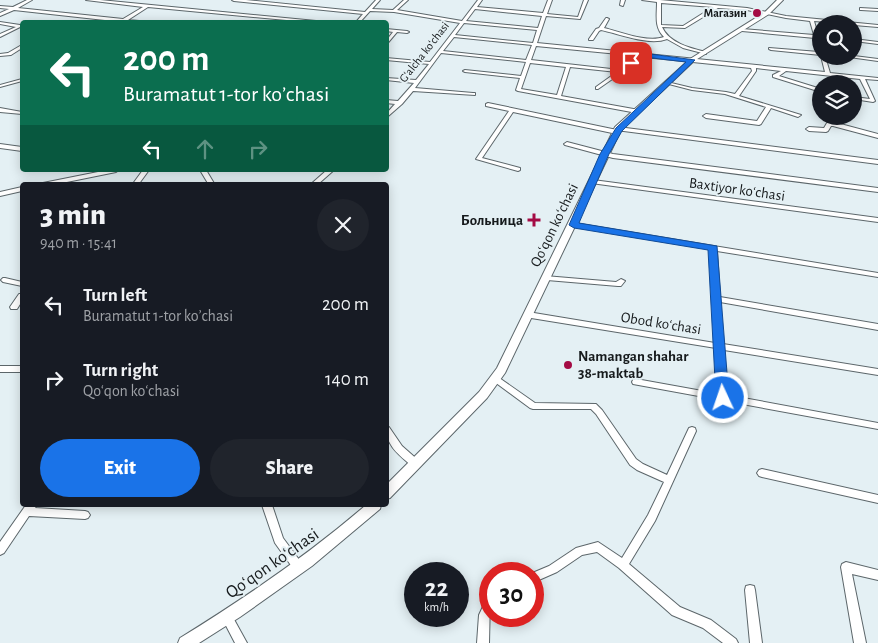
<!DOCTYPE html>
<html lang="en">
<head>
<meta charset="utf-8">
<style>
  body { margin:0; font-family:"Alegreya Sans",sans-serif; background:#20242c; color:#f1f3f6; height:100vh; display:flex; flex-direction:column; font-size:19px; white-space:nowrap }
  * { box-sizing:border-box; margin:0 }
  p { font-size:16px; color:#9ea1a6 }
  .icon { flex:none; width:28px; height:28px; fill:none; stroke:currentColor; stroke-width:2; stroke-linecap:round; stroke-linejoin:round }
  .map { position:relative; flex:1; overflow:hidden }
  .sheet { position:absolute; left:20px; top:182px; width:369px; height:325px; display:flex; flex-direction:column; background:#171b24; border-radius:5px; box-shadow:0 2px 12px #0003 }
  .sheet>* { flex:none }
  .banner { position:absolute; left:20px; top:20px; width:369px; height:152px; border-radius:5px; box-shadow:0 2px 12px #0003; background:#0b6e4f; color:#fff; overflow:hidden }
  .fabs { position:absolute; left:812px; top:15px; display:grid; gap:10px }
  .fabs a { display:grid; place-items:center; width:50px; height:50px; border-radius:50%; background:#171b24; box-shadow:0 2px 12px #0003; font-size:25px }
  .speed { position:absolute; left:404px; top:562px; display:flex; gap:10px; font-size:25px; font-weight:700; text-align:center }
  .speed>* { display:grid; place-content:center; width:65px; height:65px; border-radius:50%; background:#171b24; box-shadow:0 2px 12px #0003; line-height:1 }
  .speed small { font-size:12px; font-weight:400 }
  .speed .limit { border:8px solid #d22; background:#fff; color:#111 }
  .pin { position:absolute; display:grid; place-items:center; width:42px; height:42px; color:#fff; margin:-21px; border-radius:10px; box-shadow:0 2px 8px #0006 }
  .me { position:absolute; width:55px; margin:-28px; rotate:357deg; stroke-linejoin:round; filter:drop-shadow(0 0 4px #0008) }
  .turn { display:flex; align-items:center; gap:18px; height:105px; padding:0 20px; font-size:22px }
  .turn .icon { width:65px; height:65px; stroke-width:2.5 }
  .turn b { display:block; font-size:35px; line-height:42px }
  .lanes { display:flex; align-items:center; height:48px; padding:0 20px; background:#0003; justify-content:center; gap:25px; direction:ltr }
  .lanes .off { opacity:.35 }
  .round { display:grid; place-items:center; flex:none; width:52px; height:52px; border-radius:26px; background:#20242c }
  .head { display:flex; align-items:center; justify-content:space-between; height:85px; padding:0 20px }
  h1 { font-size:30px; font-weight:800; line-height:38px }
  .button { display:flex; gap:10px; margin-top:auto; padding:10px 20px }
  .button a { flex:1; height:58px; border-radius:30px; background:#1a73e8; color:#fff; font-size:20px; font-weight:800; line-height:58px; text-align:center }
  .button a+a { background:#20242c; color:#f1f3f6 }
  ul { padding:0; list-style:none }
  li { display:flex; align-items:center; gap:15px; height:75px; padding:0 20px }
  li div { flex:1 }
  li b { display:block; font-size:19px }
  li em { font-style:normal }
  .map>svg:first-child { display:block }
</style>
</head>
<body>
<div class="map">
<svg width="878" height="643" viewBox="0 0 878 643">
  <rect width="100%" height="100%" fill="#e4f0f4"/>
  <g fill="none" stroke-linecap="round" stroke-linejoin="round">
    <defs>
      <path id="minor" d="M27,0H32L18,8L123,19L143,7L86,0H100L316,21L318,22H308L148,7L128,20L139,21L141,22H123L14,10L0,16V13L9,9L0,8V6L13,7Z
        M232,0H246L365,12L376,0H380L372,9L393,10L404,0H408L397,10L462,21L478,0H482L477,7L543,13L548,0H552L547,14L578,17L584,0H588L580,19L546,16L537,43L825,72L821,56V55L825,56L830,73L878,78V80L865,79L875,101L873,102L854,99V97L870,99L860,79L786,71L779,76L821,89V92L773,77V75L781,71L756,68V71L739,96L801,115L798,117L771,108L761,124L759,125L706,118L703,116L706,114L757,121L766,107L725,94L692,90L665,83L667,82L692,88L726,92L735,94L752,71L751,68L644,57L598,89H596V87L617,72L570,67L561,96L639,110V112L637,113L518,91L516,90L520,78L465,72L463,71L465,70L521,76L526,62L441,53L415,88L473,93H475V95L413,91L402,104L386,118V114L395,104L386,103V100L398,101L414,83L386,80V78L416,80L429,64L386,60V58L430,62L460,23L394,12L370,11L360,22H356L363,14L234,1ZM475,9L542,16L538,28L466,21ZM464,23L537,30L533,43L455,35ZM454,37L532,45L526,60L443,51ZM536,46L639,56L620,70L531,60ZM530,63L566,67L557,95L521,89Z
        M621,0H625L623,6L620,5Z
        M642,0H660L747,8L786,16L878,25V27L854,25V24L814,21L818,35L821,36V38H819L821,45V55L771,50L769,49V48L819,52L815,38L742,31L740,30L742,29L814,35L810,21L786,18L747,10L718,8L685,28L662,27C669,43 690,48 706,52V54L683,48L667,39C649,46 620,34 601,30L599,31L593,40H589V39L596,29L599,28L606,18H607L609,19L604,28C621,32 647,43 664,37C654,27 657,16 657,2ZM661,3L713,7L683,26L661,25Z
        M860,8L878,9V11L861,10H860Z
        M0,22L20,25L22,26L0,37V34L16,27L0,24Z
        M386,29L407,31L409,32L407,33L397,32L386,45V41L393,32L386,31Z
        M854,39L878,42V44L854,41Z
        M20,46H22V48L11,55L0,56V54L8,53Z
        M842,56H854L878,59V61Z
        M22,79V81L0,87V85Z
        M488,103L617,130L620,132L617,134L513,112L482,158L520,168V170L518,171L476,159L509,111L486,106V104Z
        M0,108L22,112V114L0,112Z
        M833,122L878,134V138L833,126H831L828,131L826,132L809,131L806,129L809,127L824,128L827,123Z
        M618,127L878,160V164L616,130L615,129Z
        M567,142L613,154L878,188V192L613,158L565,145L564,144Z
        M0,144L22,147V151L0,148Z
        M108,170H119L116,172L52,185H40L43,183Z
        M143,170H149L138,185H132Z
        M200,170H206L215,185H209Z
        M327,170H334L317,185H310Z
        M593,180L878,218V222L591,183V181Z
        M22,187V191L0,196V192Z
        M574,223L878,273V277L717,251L720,297L878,324V330L720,302L723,344L878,369V375L724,350L727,395L878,423V429L633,384L632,382L633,380L636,379L719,394L716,348L525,317L524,315L525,313L528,312L715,343L710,249L572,226L571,225Z
        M545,276L616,282L621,279L625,281L621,286H618L547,280L543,278Z
        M3,278H5L22,282V286L3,282L1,280Z
        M19,294H22V301L17,309H11L10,307Z
        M0,366H22V372H0Z
        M495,375L535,403L596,404L602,410L636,459L643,464L667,475L689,428L692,427L695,428L696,431L655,521L629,564L680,607L711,620L736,639L738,643H723L703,628L672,615L619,568L597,552L582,555L557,572L532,583V574H530L549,566L576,548L598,542L622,558L648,515L664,482L637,470L630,465L596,414L591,409H533L530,408L492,380L491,378L492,376Z
        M386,426L389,427L402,446L419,461L421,464L419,467L416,468L413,467C398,454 386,446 386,426Z
        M762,469L878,495V503L762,477L759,476L757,473L759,470Z
        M26,505H37L35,508L85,511L88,512L90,515L88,518L85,519L29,516L4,553L0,555V542Z
        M262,505H272L283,538L303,565L304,568L303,571L299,573L295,571L275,543Z
        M846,562L878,570V580L852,574L866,643H854L841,567L842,564Z
        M750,585L754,586L755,590L762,643H750L745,590L746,586Z
        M490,599L489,643H477L479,615L486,600Z
        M227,613L231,614L247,643H235L222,618L223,614Z"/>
      <path id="major" d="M777,0H783L769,14L694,61L621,130L505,373L487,398L390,498L386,499V485L479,392L497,368L615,127L690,59L765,12Z
        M366,505H381L380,509L312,566L240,617L199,643H178L180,638C245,598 308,555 366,505Z"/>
    </defs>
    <!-- minor casing -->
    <use href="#minor" stroke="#5c666a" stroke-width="2"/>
    <!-- major casing -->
    <use href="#major" stroke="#5c666a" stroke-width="2"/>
    <!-- minor -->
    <use href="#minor" fill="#fff" fill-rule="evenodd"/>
    <!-- major -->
    <use href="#major" fill="#fff" fill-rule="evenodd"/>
  </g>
  <!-- route -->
  <path fill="#1a73e8" stroke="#114b97" d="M643,53L695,60L622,131L609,154L579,223L717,246L729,398L723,402L716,398L708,250L574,228L569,225L600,154L616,128L686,62L644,57L634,65H629V62Z"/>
  <!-- markers -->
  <g fill="#a40b44" stroke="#e4f0f4" stroke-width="2">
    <circle cx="757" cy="13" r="5"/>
    <path d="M531.5 212.5h5v5h5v5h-5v5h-5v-5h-5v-5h5z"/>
    <circle cx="568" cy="365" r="5"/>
  </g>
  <g text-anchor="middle" stroke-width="4" stroke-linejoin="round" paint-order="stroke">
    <!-- far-poi labels -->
    <g font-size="12" font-weight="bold" fill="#161a1c" stroke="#e4f0f4" text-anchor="end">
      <text x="747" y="17">Магазин</text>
    </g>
    <!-- far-street labels -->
    <g font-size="12" fill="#161a1c" stroke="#e4f0f4">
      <text transform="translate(424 52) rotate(-52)" y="4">Gʻalcha koʻchasi</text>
    </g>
    <!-- street labels -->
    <g font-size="15" fill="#161a1c" stroke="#e4f0f4">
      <text transform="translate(737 189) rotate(8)" y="5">Baxtiyor koʻchasi</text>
      <text transform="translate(554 225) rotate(-64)" y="5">Qoʻqon koʻchasi</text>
      <text transform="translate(661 323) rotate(9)" y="5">Obod koʻchasi</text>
    </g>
    <!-- poi labels -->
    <g font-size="15" font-weight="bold" fill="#161a1c" stroke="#e4f0f4" text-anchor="end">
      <text x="523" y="225">Больница</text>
      <text x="578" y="361" text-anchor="start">Namangan shahar<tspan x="578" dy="17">38-maktab</tspan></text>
    </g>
    <!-- near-street labels -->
    <g font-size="18" fill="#161a1c" stroke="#e4f0f4">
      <text transform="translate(272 563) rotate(-35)" y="6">Qoʻqon koʻchasi</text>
    </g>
  </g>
</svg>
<div class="fabs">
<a><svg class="icon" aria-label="search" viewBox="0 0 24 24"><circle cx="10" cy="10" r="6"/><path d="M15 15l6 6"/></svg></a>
<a><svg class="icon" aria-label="layers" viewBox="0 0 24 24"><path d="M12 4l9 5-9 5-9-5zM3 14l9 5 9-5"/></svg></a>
</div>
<div class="speed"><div>22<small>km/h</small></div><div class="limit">30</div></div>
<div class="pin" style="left:631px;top:63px;background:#d93025"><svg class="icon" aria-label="arrive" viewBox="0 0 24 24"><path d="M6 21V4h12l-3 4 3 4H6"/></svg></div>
<svg class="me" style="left:723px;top:398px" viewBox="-20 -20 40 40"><circle r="17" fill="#1a73e8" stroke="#fff" stroke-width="3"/><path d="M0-11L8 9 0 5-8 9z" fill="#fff"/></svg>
<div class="banner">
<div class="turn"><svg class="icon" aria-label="left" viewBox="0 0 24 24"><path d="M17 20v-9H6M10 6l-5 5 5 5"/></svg><div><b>200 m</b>Buramatut 1-tor koʼchasi</div></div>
<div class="lanes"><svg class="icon" aria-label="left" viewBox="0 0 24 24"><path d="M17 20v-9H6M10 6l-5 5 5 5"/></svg><svg class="icon off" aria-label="ahead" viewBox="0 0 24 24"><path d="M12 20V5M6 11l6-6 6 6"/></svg><svg class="icon off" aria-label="right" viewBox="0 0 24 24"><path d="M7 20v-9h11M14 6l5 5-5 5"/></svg></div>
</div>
<section class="sheet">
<div class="head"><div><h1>3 min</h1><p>940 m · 15:41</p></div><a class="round"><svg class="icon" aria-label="close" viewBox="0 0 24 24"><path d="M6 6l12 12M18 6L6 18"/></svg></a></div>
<ul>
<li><svg class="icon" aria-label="left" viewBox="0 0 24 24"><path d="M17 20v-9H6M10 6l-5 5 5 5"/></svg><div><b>Turn left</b><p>Buramatut 1-tor koʼchasi</p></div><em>200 m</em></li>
<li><svg class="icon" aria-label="right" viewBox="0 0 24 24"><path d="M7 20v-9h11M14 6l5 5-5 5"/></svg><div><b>Turn right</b><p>Qoʻqon koʻchasi</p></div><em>140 m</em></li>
</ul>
<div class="button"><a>Exit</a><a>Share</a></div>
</section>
</div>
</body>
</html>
